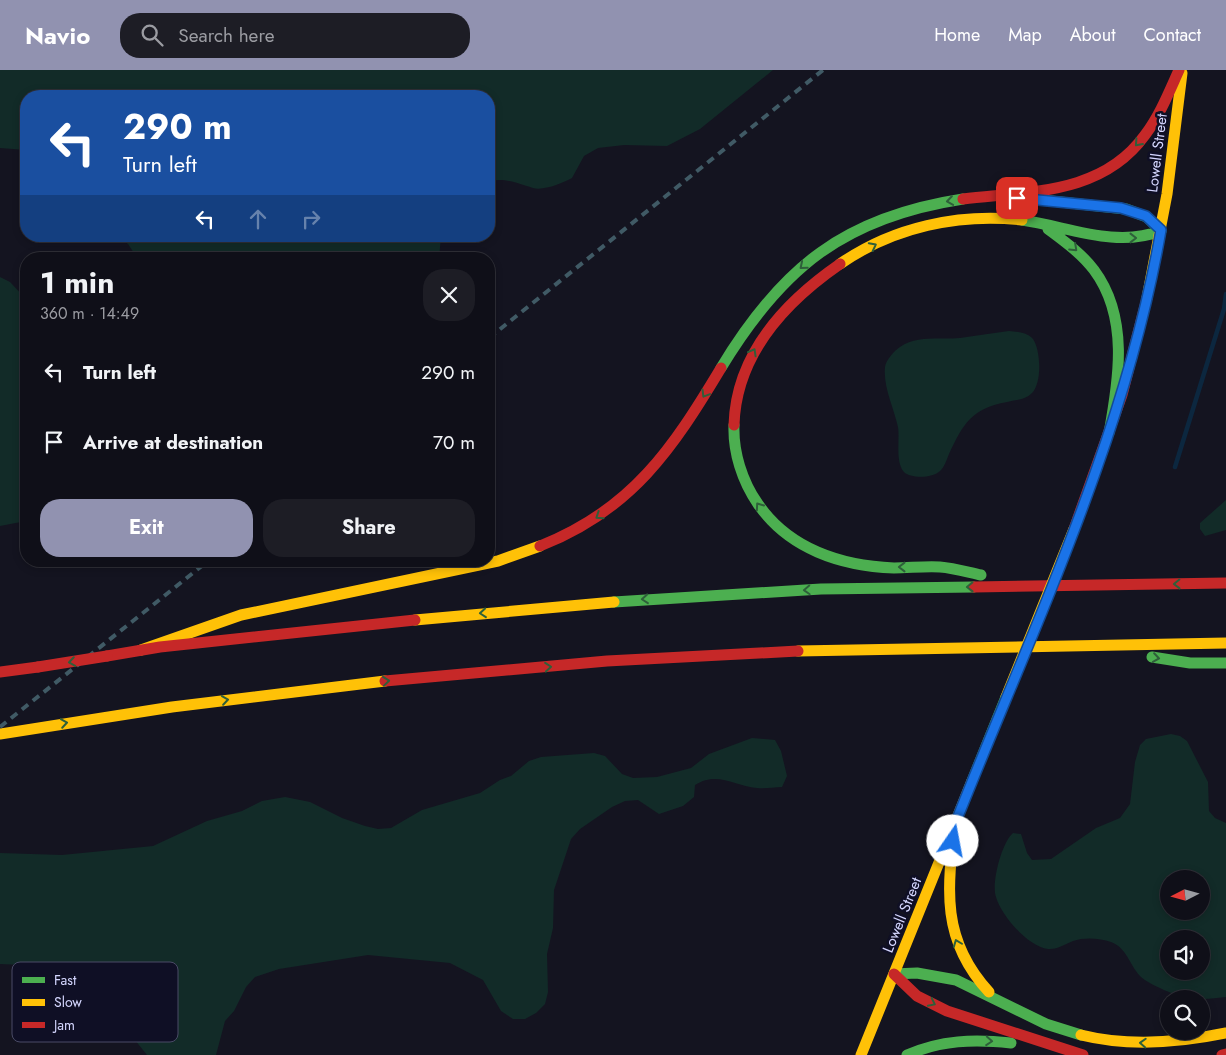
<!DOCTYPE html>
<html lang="en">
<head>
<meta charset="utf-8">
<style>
  body { margin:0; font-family:Jost,sans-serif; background:#1d1d25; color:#f1f3f6; height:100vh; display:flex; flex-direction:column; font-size:19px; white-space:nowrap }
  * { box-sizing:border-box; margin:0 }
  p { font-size:16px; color:#9b9ca2 }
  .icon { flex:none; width:28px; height:28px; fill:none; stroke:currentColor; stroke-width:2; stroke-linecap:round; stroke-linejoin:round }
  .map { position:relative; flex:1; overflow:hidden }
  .drawer { position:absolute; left:20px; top:182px; width:475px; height:315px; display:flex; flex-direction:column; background:#0f0f18; border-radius:20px; box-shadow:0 2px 8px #0003,0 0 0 1px #2f2f37 }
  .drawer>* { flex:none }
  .hud { position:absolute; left:20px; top:20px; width:475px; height:152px; border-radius:20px; box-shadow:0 2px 8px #0003,0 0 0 1px #2f2f37; background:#1a4fa0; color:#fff; overflow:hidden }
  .needle { width:32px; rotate:264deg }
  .tools { position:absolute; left:1160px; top:800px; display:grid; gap:10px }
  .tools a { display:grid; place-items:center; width:50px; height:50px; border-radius:50%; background:#0f0f18; box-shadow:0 2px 8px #0003,0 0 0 1px #2f2f37; font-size:25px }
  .pin { position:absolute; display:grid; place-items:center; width:42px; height:42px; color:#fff; margin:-21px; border-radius:10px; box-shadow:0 2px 8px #0006 }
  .me { position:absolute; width:55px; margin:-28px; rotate:12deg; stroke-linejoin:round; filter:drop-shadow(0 0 4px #0008) }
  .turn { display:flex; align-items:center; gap:18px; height:105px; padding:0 20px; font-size:22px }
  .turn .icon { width:65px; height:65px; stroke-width:2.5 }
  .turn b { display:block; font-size:35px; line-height:42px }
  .lanes { display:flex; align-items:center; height:48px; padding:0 20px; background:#0003; justify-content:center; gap:25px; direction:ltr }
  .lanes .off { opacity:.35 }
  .round { display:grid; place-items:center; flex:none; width:52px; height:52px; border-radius:20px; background:#1d1d25 }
  .overview { display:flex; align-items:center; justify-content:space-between; height:85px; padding:0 20px }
  h1 { font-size:30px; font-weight:700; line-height:38px }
  .primary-button { display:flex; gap:10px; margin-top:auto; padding:10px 20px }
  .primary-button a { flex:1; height:58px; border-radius:20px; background:#9192b0; color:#fff; font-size:20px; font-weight:700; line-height:58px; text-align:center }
  .primary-button a+a { background:#1d1d25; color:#f1f3f6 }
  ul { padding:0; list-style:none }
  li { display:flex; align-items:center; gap:15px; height:70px; padding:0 20px }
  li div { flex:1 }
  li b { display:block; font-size:19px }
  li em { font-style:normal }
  header { display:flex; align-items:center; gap:30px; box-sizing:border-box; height:70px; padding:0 25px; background:#9192b0; color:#fff }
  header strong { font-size:24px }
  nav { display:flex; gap:28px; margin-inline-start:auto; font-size:18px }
  .search { width:350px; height:45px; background:#1d1d25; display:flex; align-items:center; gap:12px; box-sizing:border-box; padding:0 18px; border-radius:20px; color:#9b9ca2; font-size:19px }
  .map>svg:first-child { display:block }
</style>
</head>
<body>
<header>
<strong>Navio</strong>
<div class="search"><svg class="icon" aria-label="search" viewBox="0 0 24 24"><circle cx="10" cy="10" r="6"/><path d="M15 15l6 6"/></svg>Search here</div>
<nav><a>Home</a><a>Map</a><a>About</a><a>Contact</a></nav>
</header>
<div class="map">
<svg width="1226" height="985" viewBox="0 0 1226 985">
  <rect width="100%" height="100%" fill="#141420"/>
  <!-- green -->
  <path fill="#122b28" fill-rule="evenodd" d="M0,0H773L700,59L667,76L624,75L598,78L584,86L572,108C562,113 544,121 533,118C516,113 507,108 489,111V26H26V80L0,78Z
    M119,166H441L439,189H138L128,174Z
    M0,207L10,212L26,229V451L0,456Z
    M1009,261C1017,262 1027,262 1033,269C1041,281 1042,313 1032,323C1025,330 1015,330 1007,332C972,338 963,354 949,384C947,389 944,398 940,401C933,408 911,409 904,402C895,392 900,369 898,357C894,338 883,317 885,297C886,290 894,281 900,277C917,265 940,270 960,268C976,266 992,263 1009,261Z
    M1226,430V460L1205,466L1200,459V453Z
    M1171,664L1180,666L1187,671L1208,712L1209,741L1215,748L1226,753V927C1214,928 1203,930 1192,929C1181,928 1147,914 1140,906C1129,894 1127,878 1111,872C1100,868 1084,867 1073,871C1065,874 1057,880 1048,879C1028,877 1001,845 996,827C991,813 1002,772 1013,763L1021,764L1027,783L1032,790L1051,789L1096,758L1120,748L1130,734L1135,692L1140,675L1146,669ZM1169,809H1201V841H1169ZM1169,869H1201V901H1169Z
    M752,668L775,670L781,681L787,706L782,717C774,717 765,719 757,718C734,716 718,701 695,715L694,727L683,736L659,744L638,730L625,731L612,737L580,759L571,769L554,820L553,858L547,884L548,922L545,934L536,943L525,949H513L501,941L483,910L450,893L368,885L279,899L255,907L246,917L234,941L225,951L216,985H147L135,970L92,925L81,919L57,912L23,895L0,894V783L62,785L153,776L207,751L242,741L262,731L285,727L310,732L342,748L365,756L378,759L391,758L422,740L480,723L500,710L511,706L529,691L541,687L594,683L605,686L622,704L633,708L657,707L691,698L709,684Z"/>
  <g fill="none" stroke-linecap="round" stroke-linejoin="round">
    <!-- stream -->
    <path stroke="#0c273f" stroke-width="4.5" d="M1175,397L1224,239L1226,224"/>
    <!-- fast -->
    <path stroke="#4caf50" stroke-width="11" d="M1022,150C1069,157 1115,178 1161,161L1147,147L1126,139L1042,130
      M1048,159C1064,171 1081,183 1094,200C1129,247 1119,309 1109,363
      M721,298C782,197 845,147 963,129
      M734,355C733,382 742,411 758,434C789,479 841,496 894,498C909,498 925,496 940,497C954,498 967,502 981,505
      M614,532L821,519L974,517
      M1152,587L1190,593H1226
      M972,711L1006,627
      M894,904L917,903L956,910L1046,954L1081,965
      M907,985C941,970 974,969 1011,973"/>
    <!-- slow -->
    <path stroke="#ffc107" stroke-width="11" d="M840,194C893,157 959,143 1022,150
      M1147,228L1167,124L1182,3
      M415,550L614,532
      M141,580L241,545L498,491L540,476
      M798,581L1226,573
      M0,664L172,637L385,611
      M955,754C947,820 941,870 989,922
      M1081,965C1129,977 1178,973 1226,963
      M861,985L972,711"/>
    <!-- jam -->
    <path stroke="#c62828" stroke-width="11" d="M963,129C1029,121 1102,125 1145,65C1160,45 1169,22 1179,0
      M734,355C736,285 785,232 840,194
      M1074,459L1122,325L1147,228
      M540,476C632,440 673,378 721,298
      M974,517L1226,513
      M107,586L160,577L415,550
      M0,602L38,597
      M385,611L607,591L798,581
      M894,904L917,926L947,941L1083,985
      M1222,985L1226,984"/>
    <!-- rail -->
    <path stroke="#405a65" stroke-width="4" stroke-dasharray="8 6" stroke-linecap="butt" d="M489,268L823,0
      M0,657L208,491"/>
    <!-- slow-bridge -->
    <path stroke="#ffc107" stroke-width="11" d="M1006,627L1074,459"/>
    <!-- jam-bridge -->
    <path stroke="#c62828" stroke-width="11" d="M38,597L107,586"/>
  </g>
  <!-- one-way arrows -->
  <defs><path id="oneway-chevron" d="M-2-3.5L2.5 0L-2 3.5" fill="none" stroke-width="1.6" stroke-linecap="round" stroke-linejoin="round" transform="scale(1.25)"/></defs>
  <g stroke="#2e5f3a">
    <use href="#oneway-chevron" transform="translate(1138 73) rotate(132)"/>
    <use href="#oneway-chevron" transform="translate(950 131) rotate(172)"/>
    <use href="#oneway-chevron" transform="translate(1133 168)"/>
    <use href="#oneway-chevron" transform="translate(873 176) rotate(-27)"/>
    <use href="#oneway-chevron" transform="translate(1074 178) rotate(43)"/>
    <use href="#oneway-chevron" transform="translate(803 196) rotate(140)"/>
    <use href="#oneway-chevron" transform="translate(753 282) rotate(-61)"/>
    <use href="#oneway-chevron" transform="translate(705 324) rotate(121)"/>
    <use href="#oneway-chevron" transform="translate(759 436) rotate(-125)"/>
    <use href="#oneway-chevron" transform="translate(599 446) rotate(146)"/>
    <use href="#oneway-chevron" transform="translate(902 497) rotate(-180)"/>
    <use href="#oneway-chevron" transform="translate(1177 514) rotate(179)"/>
    <use href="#oneway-chevron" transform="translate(970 517) rotate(179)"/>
    <use href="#oneway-chevron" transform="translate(807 520) rotate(177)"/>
    <use href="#oneway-chevron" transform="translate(645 529) rotate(175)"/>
    <use href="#oneway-chevron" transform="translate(483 543) rotate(175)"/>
    <use href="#oneway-chevron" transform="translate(1156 588) rotate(8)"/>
    <use href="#oneway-chevron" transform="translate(72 592) rotate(171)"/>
    <use href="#oneway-chevron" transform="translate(548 597) rotate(-5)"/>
    <use href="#oneway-chevron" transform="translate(386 611) rotate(-6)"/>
    <use href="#oneway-chevron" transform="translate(225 630) rotate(-8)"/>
    <use href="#oneway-chevron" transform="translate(64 653) rotate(-9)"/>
    <use href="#oneway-chevron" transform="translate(957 873) rotate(-111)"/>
    <use href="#oneway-chevron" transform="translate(932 933) rotate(26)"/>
    <use href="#oneway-chevron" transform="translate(989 971) rotate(4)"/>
    <use href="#oneway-chevron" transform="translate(1143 973) rotate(-177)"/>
  </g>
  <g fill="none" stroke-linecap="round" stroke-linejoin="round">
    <defs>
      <path id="route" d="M953,771L955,754C1032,560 1125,368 1161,160L1146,146L1121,138L1017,128"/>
    </defs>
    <!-- route casing -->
    <use href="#route" stroke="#114b97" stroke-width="12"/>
    <!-- route -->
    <use href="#route" stroke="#1a73e8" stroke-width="9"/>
  </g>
  <g text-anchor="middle" stroke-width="5" stroke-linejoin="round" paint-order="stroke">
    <!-- street labels -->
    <g font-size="15" fill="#d4d6fe" stroke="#0f0f25">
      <text transform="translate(1157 83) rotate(-83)" y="5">Lowell Street</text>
      <text transform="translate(902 845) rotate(-68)" y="5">Lowell Street</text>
    </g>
  </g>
  <!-- legend -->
  <rect x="12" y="892" width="166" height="80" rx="8" fill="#0f0f25" stroke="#4a4b66" stroke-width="1"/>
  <rect x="22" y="907" width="23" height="6" fill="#4caf50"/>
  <rect x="22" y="929" width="23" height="7" fill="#ffc107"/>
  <rect x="22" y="952" width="23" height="6" fill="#c62828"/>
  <g font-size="14" fill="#d4d6fe">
    <text x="54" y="915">Fast</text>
    <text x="54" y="937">Slow</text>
    <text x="54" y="960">Jam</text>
  </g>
</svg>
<div class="tools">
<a><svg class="needle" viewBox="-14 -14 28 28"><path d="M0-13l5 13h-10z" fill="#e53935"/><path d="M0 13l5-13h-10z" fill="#9b9ca2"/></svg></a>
<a><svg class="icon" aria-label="sound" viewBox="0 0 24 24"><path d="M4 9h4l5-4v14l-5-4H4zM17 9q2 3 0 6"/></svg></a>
<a><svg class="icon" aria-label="search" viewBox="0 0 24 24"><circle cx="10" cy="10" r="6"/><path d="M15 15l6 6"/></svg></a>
</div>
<div class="pin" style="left:1017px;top:128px;background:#d93025"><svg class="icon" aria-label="arrive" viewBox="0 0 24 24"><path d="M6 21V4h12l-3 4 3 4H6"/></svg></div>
<svg class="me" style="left:953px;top:771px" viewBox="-20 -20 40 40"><circle r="19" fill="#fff"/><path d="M0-13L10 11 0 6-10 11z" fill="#1a73e8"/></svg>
<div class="hud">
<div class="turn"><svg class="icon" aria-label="left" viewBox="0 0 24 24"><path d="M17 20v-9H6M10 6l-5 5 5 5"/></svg><div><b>290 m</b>Turn left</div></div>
<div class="lanes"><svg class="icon" aria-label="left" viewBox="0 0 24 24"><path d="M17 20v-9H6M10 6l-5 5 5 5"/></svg><svg class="icon off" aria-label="ahead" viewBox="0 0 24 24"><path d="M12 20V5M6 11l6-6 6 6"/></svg><svg class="icon off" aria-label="right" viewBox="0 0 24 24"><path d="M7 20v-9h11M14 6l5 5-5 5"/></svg></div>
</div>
<section class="drawer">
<div class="overview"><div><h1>1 min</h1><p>360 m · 14:49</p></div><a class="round"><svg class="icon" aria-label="close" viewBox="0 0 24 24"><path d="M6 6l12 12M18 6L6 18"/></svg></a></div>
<ul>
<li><svg class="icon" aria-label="left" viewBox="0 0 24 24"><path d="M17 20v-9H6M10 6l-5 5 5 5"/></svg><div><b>Turn left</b></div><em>290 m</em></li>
<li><svg class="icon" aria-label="arrive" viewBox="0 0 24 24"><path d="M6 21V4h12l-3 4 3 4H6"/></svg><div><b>Arrive at destination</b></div><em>70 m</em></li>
</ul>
<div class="primary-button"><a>Exit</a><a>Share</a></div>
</section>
</div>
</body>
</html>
